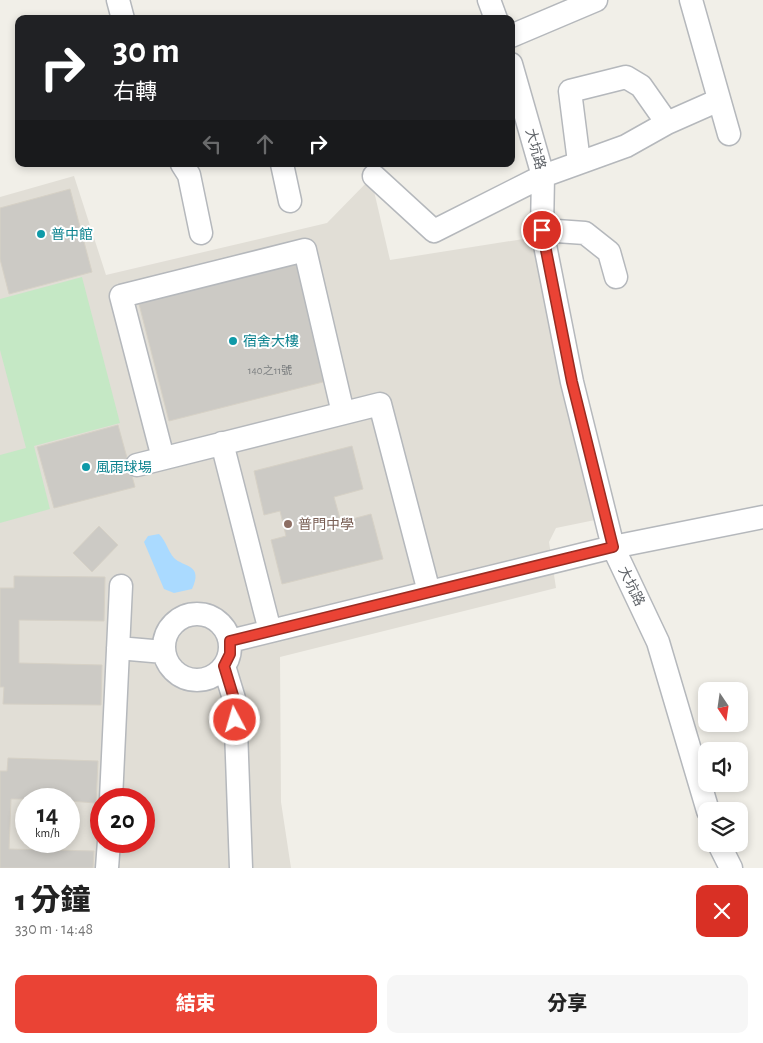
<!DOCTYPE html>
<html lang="zh-TW">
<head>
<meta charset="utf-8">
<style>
  body { margin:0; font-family:"Alegreya Sans","Noto Sans TC",sans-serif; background:#f6f6f6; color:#222; height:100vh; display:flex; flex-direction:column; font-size:19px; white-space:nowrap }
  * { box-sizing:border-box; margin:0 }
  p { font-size:16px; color:#767676 }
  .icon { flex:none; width:28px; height:28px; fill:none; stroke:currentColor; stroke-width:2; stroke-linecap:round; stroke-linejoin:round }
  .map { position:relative; height:868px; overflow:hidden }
  .details { display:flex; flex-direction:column; background:#fff; flex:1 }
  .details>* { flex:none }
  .guide { position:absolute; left:15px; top:15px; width:500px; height:152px; border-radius:10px; box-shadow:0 2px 8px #0003; background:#202124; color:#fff; overflow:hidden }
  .needle { width:32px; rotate:167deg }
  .buttons { position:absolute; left:698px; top:682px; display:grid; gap:10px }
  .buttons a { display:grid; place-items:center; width:50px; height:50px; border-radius:10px; background:#fff; box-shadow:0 2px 8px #0003; font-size:25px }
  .speed { position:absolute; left:15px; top:788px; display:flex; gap:10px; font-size:25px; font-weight:700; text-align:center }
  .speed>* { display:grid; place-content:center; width:65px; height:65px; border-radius:50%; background:#fff; box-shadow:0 2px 8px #0003; line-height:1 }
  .speed small { font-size:12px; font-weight:400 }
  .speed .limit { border:8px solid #d22; background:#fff; color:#111 }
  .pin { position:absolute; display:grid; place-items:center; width:42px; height:42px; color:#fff; margin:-21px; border:2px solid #fff; border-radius:50%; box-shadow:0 1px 5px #0007 }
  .me { position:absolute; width:55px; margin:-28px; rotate:354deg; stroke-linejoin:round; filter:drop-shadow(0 0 4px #0008) }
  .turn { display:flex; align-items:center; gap:18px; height:105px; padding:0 15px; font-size:22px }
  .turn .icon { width:65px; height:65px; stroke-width:2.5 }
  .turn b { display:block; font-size:35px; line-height:42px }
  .lanes { display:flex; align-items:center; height:48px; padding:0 15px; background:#0003; justify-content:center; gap:25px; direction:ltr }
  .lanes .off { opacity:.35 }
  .round { display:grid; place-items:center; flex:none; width:52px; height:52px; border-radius:10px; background:#f6f6f6 }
  .head { display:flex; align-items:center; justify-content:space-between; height:85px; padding:0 15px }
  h1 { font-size:30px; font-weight:800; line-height:38px }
  .primary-button { display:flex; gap:10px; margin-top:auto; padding:10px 15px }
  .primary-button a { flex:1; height:58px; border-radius:10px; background:#ea4335; color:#fff; font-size:20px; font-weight:800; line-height:58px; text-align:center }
  .primary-button a+a { background:#f6f6f6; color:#222 }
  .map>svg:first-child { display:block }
</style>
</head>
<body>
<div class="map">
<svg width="763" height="868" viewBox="0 0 763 868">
  <rect width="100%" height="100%" fill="#f1efe8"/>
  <!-- education -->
  <path fill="#e1ded6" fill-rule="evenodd" d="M74,176L106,275L327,223L371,178L390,260L536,237L595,520L556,528L549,542L556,588L280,657L281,802L291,868H0V197ZM26,799H69V841H26ZM101,799H144V841H101Z"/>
  <!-- green -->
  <path fill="#c5e8c5" d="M82,277L120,423L34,446L50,509L0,523V455L26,448L0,350V299Z"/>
  <!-- water -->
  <path fill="#aadaff" d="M159,534C166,541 168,551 174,558C183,567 204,564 192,589L174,593L164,589L144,542L148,536Z"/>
  <!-- building -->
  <path fill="#cccac5" stroke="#d6d1c6" d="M70,189L92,272L9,294L0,259V208Z
    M299,260L327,381L169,421L138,300Z
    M118,425L135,487L54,508L37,447Z
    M352,446L363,489L334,497L341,522L371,514L383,559L282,584L271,540L286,536L280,511L264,515L254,471Z
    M99,526L118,545L92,572L73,553Z
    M14,576L105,577L104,621L19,620V663L102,665L101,705L3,704L4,687H0V588H14Z
    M8,758L98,761L96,803L69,801V799H11L9,849L94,851L93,868H0V771H7Z"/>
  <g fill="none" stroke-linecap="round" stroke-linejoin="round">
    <defs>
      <path id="minor" d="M118,0L123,19
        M489,0L496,19
        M691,0L729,134
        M511,36L596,0
        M511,64L543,176L542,230L572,382L613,547L658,642L708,811
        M579,162L570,91L626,77L641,86L667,123
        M182,164L189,175L201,233
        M282,164L290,201
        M374,176L434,231L543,176L626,146L667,123L719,100
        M542,230L585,233L609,252L616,277
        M222,443L270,631
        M163,458L121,296L305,250L343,413
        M137,465L380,404L429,592
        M164 647a33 33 0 1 1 66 0a33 33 0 1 1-66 0Z
        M230,641L613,547L763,517
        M118,648L164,652
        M224,666L235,702L241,868
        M111,799L121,586
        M719,844L731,868
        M107,868L109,841"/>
    </defs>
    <!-- minor casing -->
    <use href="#minor" stroke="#b5b8bc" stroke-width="25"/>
    <!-- minor -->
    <use href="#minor" stroke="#fff" stroke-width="22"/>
  </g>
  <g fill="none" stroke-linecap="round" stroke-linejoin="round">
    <defs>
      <path id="route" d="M235,720V702L224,666L230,654V641L613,547L572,382L542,230"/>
    </defs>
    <!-- route casing -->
    <use href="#route" stroke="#982c22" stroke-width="12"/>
    <!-- route -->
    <use href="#route" stroke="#ea4335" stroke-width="9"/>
  </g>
  <!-- markers -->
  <g fill="#0f9aa8" stroke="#fff" stroke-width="2">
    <circle cx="41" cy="234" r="5"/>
    <circle cx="233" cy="341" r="5"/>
    <circle cx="86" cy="467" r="5"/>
  </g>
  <circle fill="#8d6e63" stroke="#fff" stroke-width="2" cx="288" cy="524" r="5"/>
  <g text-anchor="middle" stroke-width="4" stroke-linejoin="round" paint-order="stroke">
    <!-- number labels -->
    <g font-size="11" fill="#7a7d7f">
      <text x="270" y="374">140之11號</text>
    </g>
    <!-- street labels -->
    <g font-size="14" fill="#5f6368" stroke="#fff">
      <text transform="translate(536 149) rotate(75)" y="5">大坑路</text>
      <text transform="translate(632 586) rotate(64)" y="5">大坑路</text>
    </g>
    <!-- culture labels -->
    <g font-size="14" fill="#0d838f" stroke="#fff" text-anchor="start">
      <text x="51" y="239">普中館</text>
      <text x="243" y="346">宿舍大樓</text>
      <text x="96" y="472">風雨球場</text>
    </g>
    <!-- education labels -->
    <g font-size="14" fill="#785e54" stroke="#fff" text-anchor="start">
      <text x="298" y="529">普門中學</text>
    </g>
  </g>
</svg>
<div class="buttons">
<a><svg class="needle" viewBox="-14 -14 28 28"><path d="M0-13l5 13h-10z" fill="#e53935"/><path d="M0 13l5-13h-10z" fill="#767676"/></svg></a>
<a><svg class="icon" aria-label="sound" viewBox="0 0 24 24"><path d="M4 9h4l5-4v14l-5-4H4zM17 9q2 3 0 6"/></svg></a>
<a><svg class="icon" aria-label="layers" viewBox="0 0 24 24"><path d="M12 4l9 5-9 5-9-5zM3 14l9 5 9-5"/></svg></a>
</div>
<div class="speed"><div>14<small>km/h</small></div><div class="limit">20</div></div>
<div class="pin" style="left:542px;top:230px;background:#d93025"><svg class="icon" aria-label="arrive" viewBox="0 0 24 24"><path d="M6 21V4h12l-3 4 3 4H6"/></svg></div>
<svg class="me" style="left:235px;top:720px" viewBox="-20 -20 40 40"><circle r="17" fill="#ea4335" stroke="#fff" stroke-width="3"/><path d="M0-11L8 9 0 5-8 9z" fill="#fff"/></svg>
<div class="guide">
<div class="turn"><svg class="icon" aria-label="right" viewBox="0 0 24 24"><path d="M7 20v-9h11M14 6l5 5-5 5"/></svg><div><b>30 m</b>右轉</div></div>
<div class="lanes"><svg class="icon off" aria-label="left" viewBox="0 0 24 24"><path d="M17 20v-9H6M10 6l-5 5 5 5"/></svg><svg class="icon off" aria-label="ahead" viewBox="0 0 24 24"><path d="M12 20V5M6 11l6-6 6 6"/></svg><svg class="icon" aria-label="right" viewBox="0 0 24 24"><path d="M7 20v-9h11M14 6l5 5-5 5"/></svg></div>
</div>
</div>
<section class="details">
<div class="head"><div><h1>1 分鐘</h1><p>330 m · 14:48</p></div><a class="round" style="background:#d93025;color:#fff"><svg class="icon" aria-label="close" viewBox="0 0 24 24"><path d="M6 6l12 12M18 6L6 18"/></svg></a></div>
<div class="primary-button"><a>結束</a><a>分享</a></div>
</section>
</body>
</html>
